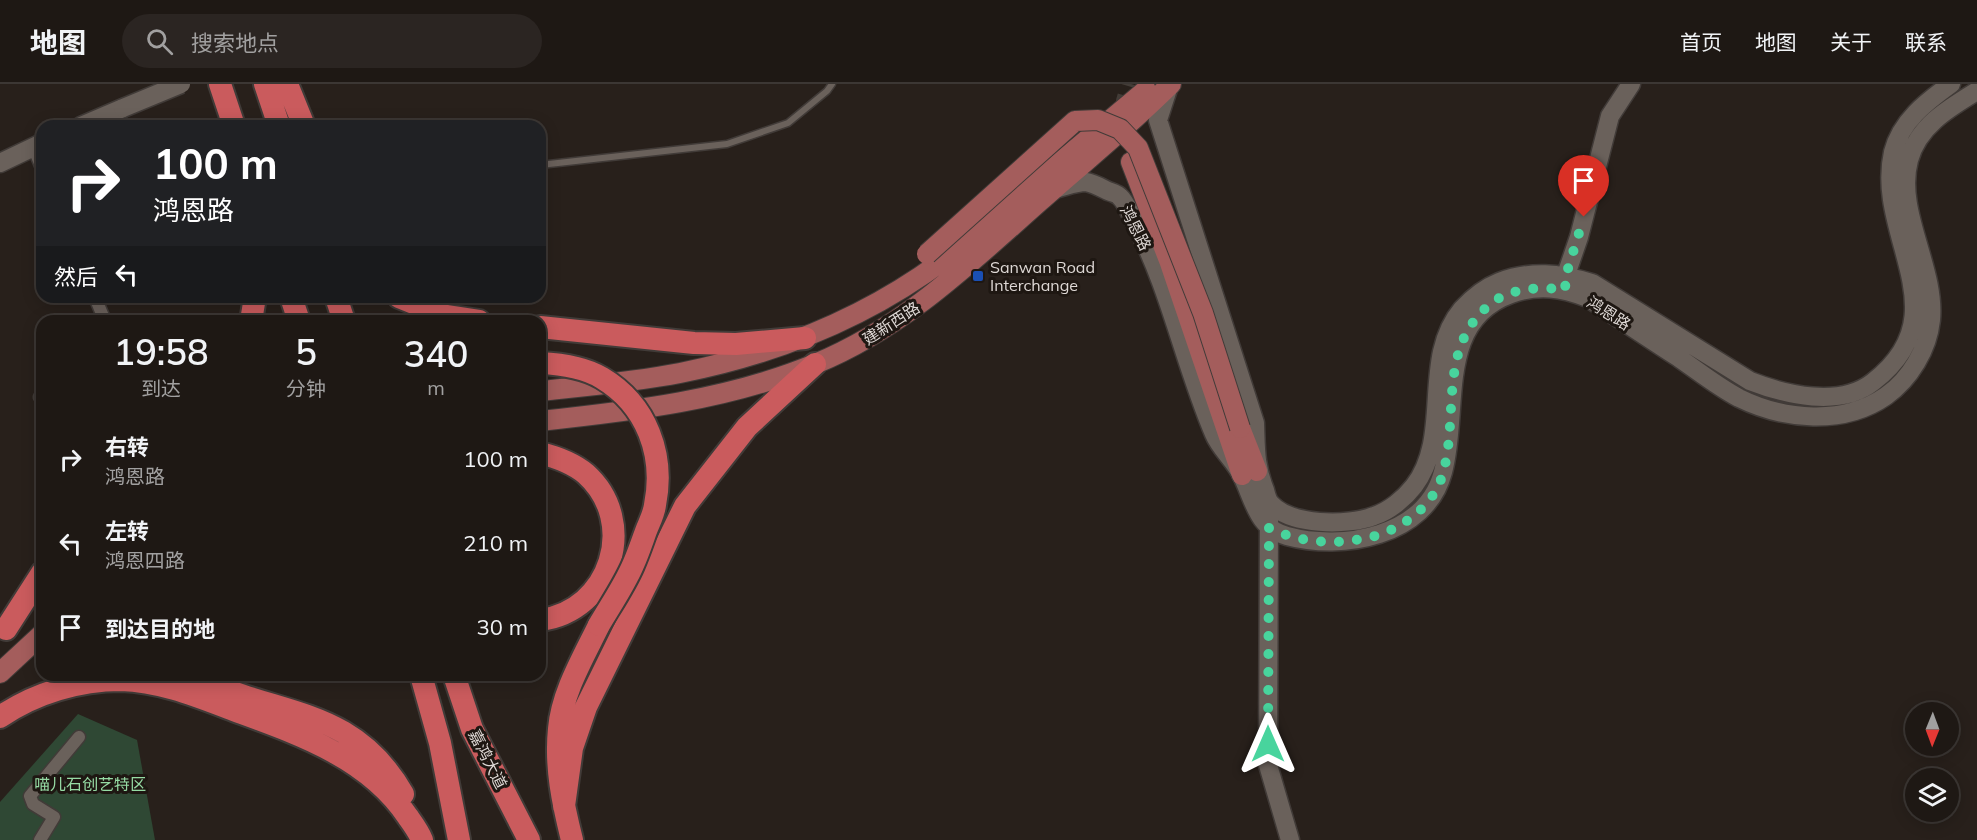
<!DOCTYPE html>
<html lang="zh">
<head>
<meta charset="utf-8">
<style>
  body { margin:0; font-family:Mulish,"Noto Sans SC",sans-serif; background:#2b2522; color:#f1f3f6; height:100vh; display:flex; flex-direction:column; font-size:22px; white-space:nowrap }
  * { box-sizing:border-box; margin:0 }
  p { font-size:20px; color:#a1a0a0 }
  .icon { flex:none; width:33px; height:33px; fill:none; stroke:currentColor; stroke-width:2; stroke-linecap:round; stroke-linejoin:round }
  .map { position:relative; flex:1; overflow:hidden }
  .side { position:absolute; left:36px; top:231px; width:510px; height:366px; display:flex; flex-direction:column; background:#1e1814; border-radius:18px; box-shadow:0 3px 15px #0003,0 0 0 2px #3c3734 }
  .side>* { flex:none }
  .hud { position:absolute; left:36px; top:36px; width:510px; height:183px; border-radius:18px; box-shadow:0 3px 15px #0003,0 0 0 2px #3c3734; background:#202124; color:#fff; overflow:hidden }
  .needle { width:39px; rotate:181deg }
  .buttons { position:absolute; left:1905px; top:618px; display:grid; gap:12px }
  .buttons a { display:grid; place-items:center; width:54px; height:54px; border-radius:50%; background:#1e1814; box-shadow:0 3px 15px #0003,0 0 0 2px #3c3734; font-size:30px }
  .pin { position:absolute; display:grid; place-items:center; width:51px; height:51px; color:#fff; margin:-62px -26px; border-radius:50% 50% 50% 0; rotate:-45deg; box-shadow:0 0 6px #0007 }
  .pin .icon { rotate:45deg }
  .me { position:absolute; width:66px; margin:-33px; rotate:0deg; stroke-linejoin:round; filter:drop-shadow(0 0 4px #0008) }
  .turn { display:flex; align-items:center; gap:21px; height:126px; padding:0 18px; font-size:27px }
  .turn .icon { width:78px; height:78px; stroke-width:2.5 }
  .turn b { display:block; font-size:42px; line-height:51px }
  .then { display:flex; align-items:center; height:57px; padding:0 18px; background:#0003; gap:12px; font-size:22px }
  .eta { display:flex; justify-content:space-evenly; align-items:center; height:102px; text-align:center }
  .eta b { font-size:36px; font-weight:600; line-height:42px }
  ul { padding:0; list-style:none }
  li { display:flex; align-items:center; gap:18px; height:84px; padding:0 18px }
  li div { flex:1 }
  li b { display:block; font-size:22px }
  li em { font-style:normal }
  header { display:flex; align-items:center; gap:36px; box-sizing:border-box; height:84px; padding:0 30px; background:#1e1814; border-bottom:2px solid #3c3734 }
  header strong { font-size:28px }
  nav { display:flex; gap:33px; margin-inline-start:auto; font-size:21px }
  .search { width:420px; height:54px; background:#2b2522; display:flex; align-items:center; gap:15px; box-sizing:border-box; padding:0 21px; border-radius:33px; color:#a1a0a0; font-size:22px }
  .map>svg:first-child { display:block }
</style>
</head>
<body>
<header>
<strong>地图</strong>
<div class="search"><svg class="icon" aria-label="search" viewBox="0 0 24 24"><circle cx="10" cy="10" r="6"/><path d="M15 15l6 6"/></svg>搜索地点</div>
<nav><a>首页</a><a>地图</a><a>关于</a><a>联系</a></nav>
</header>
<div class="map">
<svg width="1977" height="756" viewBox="0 0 1977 756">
  <rect width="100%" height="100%" fill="#28201b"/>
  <!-- green -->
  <path fill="#2f4834" d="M78,630L137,656L155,756H0V718Z"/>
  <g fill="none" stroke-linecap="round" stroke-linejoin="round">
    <!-- primary-tunnel -->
    <path stroke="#433c37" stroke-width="20" stroke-dasharray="20 10" stroke-linecap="butt" d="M1127,32L1126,17L1131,0"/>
    <defs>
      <path id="lane" d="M540,81L727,60L788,39L827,7L832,0"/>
      <path id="street" d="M33,63L42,84
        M95,213L105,237
        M40,313L42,312
        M40,756L54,733L33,720L30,712L79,653"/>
      <path id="secondary" d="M1169,2L1158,36L1255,339C1256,365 1255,381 1265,406C1266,410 1267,415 1270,419C1290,442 1348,442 1374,432C1389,427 1404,415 1414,402C1453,351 1420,275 1462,225C1472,214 1484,204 1499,198C1531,186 1559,189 1592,199L1750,297C1786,311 1840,324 1873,298C1963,229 1874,152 1893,68C1901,37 1926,18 1951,0
        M81,42L123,24
        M0,79L42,59
        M1054,105C1064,103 1076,98 1086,98C1093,99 1102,104 1108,107C1111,108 1118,110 1120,113C1126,118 1130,130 1134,137C1170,204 1184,280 1214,350C1220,365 1235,377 1242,392C1254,416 1257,444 1287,452C1342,467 1426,453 1443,388C1460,327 1435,237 1511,210C1539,200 1562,204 1588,214C1618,234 1648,254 1679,274C1698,287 1718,303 1739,314C1784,336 1843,342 1886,312C1910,295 1928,265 1931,236C1936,184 1895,127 1909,76C1918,42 1949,24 1977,7
        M1566,202V191L1579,153L1610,32L1631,0
        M1269,434L1268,681L1290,756"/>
      <path id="primary" d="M1131,78L1170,179L1242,391
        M540,307C587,302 634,298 680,289C776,270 866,234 945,175L1146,6
        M540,337C633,327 728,316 815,280C903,244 969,180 1039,118C1083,79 1129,42 1171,0
        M1240,344L1257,387
        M0,589L42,550"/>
      <path id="highway" d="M220,0L234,42
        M265,0L279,42
        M287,0L304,42
        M291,213L299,237
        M336,213L344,237
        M399,213L446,232L479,237
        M251,237L255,213
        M540,243L694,259L736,260L805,254
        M540,369C556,373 573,379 586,390C639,438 611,527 540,536
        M6,545L42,489
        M194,591C274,634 351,619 403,710
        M421,591L440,659L459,756
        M454,591L472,645L529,756
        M0,633C35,609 79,596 121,596C161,597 199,613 236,627C299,650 369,674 408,733C413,740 419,748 422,756
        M564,722L572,664L586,623L685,422L747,343L815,280
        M572,756C563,720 555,683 559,645C562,609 583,574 599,541"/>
    </defs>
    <!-- lane casing -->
    <use href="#lane" stroke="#413b38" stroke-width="9"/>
    <!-- street casing -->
    <use href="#street" stroke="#413b38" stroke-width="15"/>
    <!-- secondary casing -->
    <use href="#secondary" stroke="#413b38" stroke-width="21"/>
    <!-- primary casing -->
    <use href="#primary" stroke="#413b38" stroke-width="22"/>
    <!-- highway casing -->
    <use href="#highway" stroke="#413b38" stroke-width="26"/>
    <!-- lane -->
    <use href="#lane" stroke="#6a615b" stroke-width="6"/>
    <!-- street -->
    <use href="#street" stroke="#6a615b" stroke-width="12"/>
    <!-- secondary -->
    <use href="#secondary" stroke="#6a615b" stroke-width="18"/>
    <!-- primary -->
    <use href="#primary" stroke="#a45d5c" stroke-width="20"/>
    <!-- highway -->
    <use href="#highway" stroke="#ca5b5d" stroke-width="22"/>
    <defs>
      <path id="secondary-bridge" d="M123,24L181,0"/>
      <path id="primary-bridge" d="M927,170L1075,37L1098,36L1120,45L1138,64L1203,229L1240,344"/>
      <path id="highway-bridge" d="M540,279C561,280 584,283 602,294C647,321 665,371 655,421C654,430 649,439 646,447C642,458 638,470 633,481C624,502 610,522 599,541"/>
    </defs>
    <!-- secondary-bridge casing -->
    <use href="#secondary-bridge" stroke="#413b38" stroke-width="21" stroke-linecap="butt"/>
    <!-- primary-bridge casing -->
    <use href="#primary-bridge" stroke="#413b38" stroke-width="22" stroke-linecap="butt"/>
    <!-- highway-bridge casing -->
    <use href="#highway-bridge" stroke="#413b38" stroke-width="26" stroke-linecap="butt"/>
    <!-- secondary-bridge -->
    <use href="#secondary-bridge" stroke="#6a615b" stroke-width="18"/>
    <!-- primary-bridge -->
    <use href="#primary-bridge" stroke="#a45d5c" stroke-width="20"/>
    <!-- highway-bridge -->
    <use href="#highway-bridge" stroke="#ca5b5d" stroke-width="22"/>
  </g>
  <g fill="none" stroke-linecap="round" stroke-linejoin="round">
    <!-- route -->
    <path stroke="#48d49d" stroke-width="10" stroke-dasharray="0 18" d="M1268,660L1269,444C1301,459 1333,461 1367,454C1400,447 1434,423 1443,389C1459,332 1438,265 1488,222C1508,204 1539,202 1565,206L1566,191L1584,133"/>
  </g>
  <!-- markers -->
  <rect fill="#1a4fb4" stroke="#1e1712" stroke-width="2" x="972" y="186" width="12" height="12" rx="3"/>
  <g text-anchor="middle" stroke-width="6" stroke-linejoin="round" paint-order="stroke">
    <!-- street labels -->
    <g font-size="16" fill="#ded8d5" stroke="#1e1712">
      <text transform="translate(1136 144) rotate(63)" y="6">鸿恩路</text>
      <text transform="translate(1609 229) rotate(32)" y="6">鸿恩路</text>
      <text transform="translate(891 239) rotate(-33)" y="6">建新西路</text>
      <text transform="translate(488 675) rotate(63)" y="6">嘉鸿大道</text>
    </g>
    <!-- poi labels -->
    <g font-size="16" fill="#ded8d5" stroke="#1e1712" text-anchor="start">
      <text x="990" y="189">Sanwan Road<tspan x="990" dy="18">Interchange</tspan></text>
    </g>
    <!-- park labels -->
    <g font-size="16" fill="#96dba4" stroke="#1e1712">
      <text x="90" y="706">喵儿石创艺特区</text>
    </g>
  </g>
</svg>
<div class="buttons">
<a><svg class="needle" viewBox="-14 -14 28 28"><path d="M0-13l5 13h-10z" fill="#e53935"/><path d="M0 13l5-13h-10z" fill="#a1a0a0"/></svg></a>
<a><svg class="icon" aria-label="layers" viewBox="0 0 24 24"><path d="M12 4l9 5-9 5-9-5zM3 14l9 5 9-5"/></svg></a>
</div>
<div class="pin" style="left:1584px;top:133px;background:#d93025"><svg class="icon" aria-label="arrive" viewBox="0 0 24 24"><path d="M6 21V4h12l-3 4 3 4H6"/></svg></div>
<svg class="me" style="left:1268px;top:660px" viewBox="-20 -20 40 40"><path d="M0-17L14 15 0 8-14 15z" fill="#48d49d" stroke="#fff" stroke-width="4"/></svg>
<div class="hud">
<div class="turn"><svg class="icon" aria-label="right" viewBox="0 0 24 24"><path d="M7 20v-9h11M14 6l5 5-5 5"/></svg><div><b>100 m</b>鸿恩路</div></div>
<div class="then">然后<svg class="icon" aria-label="left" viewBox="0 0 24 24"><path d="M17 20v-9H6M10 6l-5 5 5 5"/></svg></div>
</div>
<section class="side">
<div class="eta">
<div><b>19:58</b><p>到达</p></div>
<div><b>5</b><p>分钟</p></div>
<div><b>340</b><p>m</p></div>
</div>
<ul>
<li><svg class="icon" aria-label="right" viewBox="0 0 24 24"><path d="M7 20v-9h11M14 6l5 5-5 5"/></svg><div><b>右转</b><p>鸿恩路</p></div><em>100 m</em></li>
<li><svg class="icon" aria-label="left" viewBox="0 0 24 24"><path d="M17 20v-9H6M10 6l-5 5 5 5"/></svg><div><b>左转</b><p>鸿恩四路</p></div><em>210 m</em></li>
<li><svg class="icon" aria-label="arrive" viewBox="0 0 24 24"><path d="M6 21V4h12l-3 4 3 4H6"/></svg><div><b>到达目的地</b></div><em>30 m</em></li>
</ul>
</section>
</div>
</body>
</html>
